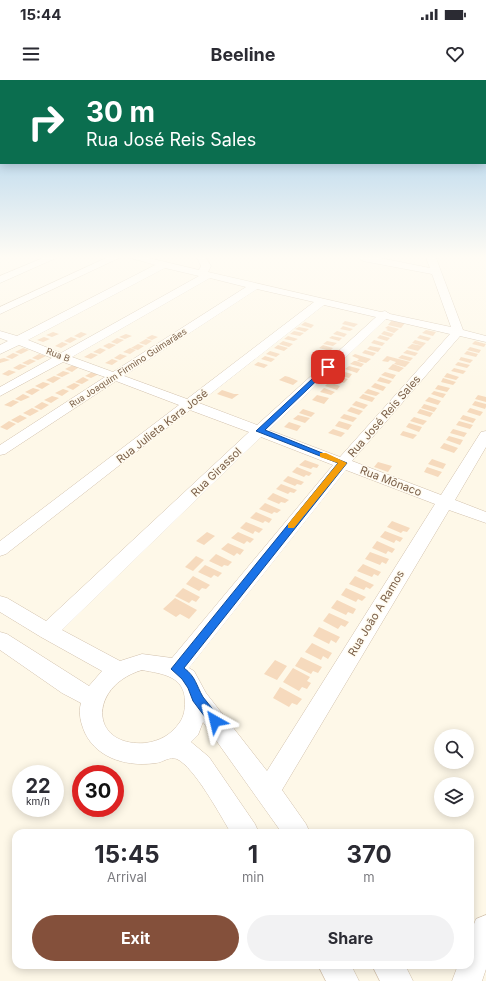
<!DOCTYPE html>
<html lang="en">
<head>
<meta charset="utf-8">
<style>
  body { margin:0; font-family:Inter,sans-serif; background:#f2f2f3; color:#2b2b33; height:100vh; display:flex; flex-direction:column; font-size:15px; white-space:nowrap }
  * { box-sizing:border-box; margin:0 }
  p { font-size:13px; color:#7c7c81 }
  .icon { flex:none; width:22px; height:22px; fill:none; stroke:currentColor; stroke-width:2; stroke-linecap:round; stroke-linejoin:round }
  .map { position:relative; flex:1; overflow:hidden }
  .side { position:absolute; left:12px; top:749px; width:462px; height:140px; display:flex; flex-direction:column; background:#fff; border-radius:12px; box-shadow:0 2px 10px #0003 }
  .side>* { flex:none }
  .hud { position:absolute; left:0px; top:0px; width:486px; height:84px; box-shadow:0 2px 10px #0003; background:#0b6e4f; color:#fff; overflow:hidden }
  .buttons { position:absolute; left:434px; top:649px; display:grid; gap:8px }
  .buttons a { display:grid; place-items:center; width:40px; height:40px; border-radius:50%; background:#fff; box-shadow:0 2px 10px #0003; font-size:20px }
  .speed { position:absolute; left:12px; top:685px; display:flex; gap:8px; font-size:20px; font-weight:700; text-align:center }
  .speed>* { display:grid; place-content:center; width:52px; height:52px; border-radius:50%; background:#fff; box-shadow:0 2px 10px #0003; line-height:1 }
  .speed small { font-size:10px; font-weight:400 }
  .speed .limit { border:6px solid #d22; background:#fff; color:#111 }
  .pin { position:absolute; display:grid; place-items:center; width:34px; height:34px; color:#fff; margin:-17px; border-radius:8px; box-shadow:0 2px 6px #0006 }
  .me { position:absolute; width:44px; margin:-22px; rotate:323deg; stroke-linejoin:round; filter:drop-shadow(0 0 3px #0008) }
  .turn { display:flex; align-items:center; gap:14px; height:84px; padding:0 20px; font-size:18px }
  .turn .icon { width:52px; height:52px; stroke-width:2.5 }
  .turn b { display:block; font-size:28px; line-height:34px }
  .eta { display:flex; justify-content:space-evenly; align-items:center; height:68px; text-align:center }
  .eta b { font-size:24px; font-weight:700; line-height:28px }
  .cta { display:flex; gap:8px; margin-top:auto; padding:8px 20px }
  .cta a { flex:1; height:46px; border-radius:24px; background:#84503b; color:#fff; font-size:16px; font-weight:700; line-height:46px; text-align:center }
  .cta a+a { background:#f2f2f3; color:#2b2b33 }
  .status { display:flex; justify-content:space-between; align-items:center; height:28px; padding:0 20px; background:#fff; direction:ltr }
  .status svg { height:11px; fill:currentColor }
  header { display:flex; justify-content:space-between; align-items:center; height:52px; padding:0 20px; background:#fff; font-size:18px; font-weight:700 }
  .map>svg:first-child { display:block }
</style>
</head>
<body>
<div class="status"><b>15:44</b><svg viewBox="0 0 49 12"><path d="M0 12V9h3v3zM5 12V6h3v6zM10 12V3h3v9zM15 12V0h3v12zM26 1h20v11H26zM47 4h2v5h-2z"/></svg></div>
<header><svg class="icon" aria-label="menu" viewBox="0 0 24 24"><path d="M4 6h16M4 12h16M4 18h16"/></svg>Beeline<svg class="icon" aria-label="heart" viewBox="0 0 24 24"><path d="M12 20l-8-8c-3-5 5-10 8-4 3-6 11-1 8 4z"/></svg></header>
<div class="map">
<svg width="486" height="901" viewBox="0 0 486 901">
  <rect width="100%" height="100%" fill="#fef8e8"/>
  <!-- building -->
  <path fill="#f6dabd" d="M392,240L405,243L401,248L388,245Z
    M345,241L358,244L354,247L342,244Z
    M305,242L314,245L311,248L301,245Z
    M343,246L353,249L350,251L340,249Z
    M388,246L399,249L394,253L386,250L388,249L385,248Z
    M299,247L309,249L305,252L295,249Z
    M426,250L436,252L433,256L422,253Z
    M294,251L304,253L300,256L290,254Z
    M337,251L347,254L344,257L333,254Z
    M384,251L394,254L391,257L381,254Z
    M53,252L59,254L52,257L46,255Z
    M81,252L87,254L80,258L74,256Z
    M126,254L132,256L125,259L119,257Z
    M152,255L158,257L152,260L146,258Z
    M380,255L390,258L387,261L377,258Z
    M420,255L431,258L428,261L417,258Z
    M288,256L298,259L294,261L284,259Z
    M332,256L342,258L339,261L329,258Z
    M44,257L50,259L43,262L37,260Z
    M71,257L77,259L70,263L64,261Z
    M117,258L124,260L117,264L111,262Z
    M146,259L152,261L146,265L139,263Z
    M374,260L385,263L382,266L371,263Z
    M415,260L426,263L423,266L412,263Z
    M283,261L293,264L289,267L279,264Z
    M327,261L337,263L333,266L323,264Z
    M475,261L486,264L484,267L472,264Z
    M62,262L68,264L61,268L55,266Z
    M109,263L116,265L109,269L103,266Z
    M138,264L144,266L138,270L131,268Z
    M412,264L423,266L418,271L407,268Z
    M278,265L288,268L284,271L274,268Z
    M323,265L333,268L330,271L319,268Z
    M370,266L381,268L378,272L367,269Z
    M470,267L481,270L479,273L467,270Z
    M23,268L29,270L21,274L15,272Z
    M100,268L106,270L100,274L93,272Z
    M130,268L136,270L130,274L123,272Z
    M365,270L376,273L373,276L362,273Z
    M407,270L418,273L415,276L403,273Z
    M270,271L280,274L276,277L266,274Z
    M467,271L478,274L476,277L464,274Z
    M13,273L19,275L12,279L6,277Z
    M91,273L98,275L91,279L84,277Z
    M39,274L46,276L38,280L32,278Z
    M120,274L127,276L120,280L114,278Z
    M355,274L371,279L366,283L357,281L359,279L352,276Z
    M402,275L413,278L410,281L398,278Z
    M265,276L275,279L271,282L261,279Z
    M387,276L410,282L405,287L394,284L396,282L390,280L388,282L382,281Z
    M461,277L473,280L470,283L459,280Z
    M4,278L10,280L0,283V279Z
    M30,279L36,281L28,285L22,283Z
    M112,279L118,281L112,285L105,283Z
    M354,281H356L364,284L361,287L350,284Z
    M258,282L268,285L264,288L254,285Z
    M458,282L470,285L467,288L455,285Z
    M20,284L27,286L19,290L13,288Z
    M393,284L404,288L399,292L388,289Z
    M73,285L79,287L72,292L65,289Z
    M349,286L360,289L357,293L345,289Z
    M454,288L466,291L463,294L451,291Z
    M9,290L16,292L8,296L2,294Z
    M63,291L70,293L62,297L56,295Z
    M341,291L352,294L349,298L337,295Z
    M92,292L99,294L91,298L85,296Z
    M385,292L396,295L393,299L381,295Z
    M447,293L459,297L456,300L444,297Z
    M54,296L61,298L53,303L46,300Z
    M285,296L289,297L298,301L293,305L279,300Z
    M336,296L348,299L344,303L333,299Z
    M83,297L89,300L82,304L75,302Z
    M380,297L392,301L389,304L377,301Z
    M443,298L456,302L453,305L441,302Z
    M43,302L50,304L42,309L35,306Z
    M329,302L340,306L337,310L325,306Z
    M74,303L80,305L73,310L66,307Z
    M375,303L386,307L383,311L371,307Z
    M438,305L450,308L447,312L435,309Z
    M33,308L40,310L32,315L25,312Z
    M324,308L335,312L331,315L320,312Z
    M63,309L69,311L62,316L55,313Z
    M368,309L380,313L376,316L364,313Z
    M222,310L234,314H239L232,319L217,314Z
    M434,311L446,314L443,318L431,314Z
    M23,314L30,317L21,321L15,319Z
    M363,314L375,318L372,322L359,318Z
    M317,315L329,318L324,324L312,320Z
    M478,315L486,317V322L475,319Z
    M52,316L59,318L51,323L44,320Z
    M429,317L441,321L438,325L425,321Z
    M13,320L19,322L11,327L4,325Z
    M356,321L368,325L364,329L352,325Z
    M475,321L486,324V327L485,329L472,325Z
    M42,322L49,325L41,330L34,327Z
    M424,324L437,328L434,332L421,328Z
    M351,327L363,331L359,335L347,331Z
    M32,328L39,331L30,336L23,333Z
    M470,328L483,332L480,336L467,332Z
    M303,329L315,333L311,337L299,333Z
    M420,329L433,333L430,337L417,333Z
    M344,334L357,338L353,342L340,338Z
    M20,335L27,338L18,343L11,340Z
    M298,335L310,338L305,343L293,339Z
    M463,335L476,339L473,343L460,339Z
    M414,337L427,341L423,345L410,341Z
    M9,341L16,344L7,350L0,347Z
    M339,341L352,345L348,350L335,346Z
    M459,341L473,345L470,349L456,345Z
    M289,342L301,346L297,351L284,347Z
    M409,343L422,347L419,352L406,347Z
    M333,349L345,353L341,357L328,353Z
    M453,349L467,353L464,357L450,353Z
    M403,351L417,355L413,359L400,355Z
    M449,356L463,360L460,365L446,360Z
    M444,363L458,368L454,373L440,368Z
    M432,379L446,384L443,389L428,384Z
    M305,380L319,385L317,388L313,387L311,389L299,385Z
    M378,382L392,386L388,392L374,387Z
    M297,387L312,393L309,396L306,395L304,397L292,392Z
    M427,387L442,392L438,397L424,392Z
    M288,396L304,402L301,405L297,404L295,406L283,401Z
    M281,404L297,410L294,413L290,412L288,414L276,409Z
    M273,413L289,420L285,423L281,422L279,424L267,419Z
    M265,423L281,430L277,433L274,432L272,434L259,429Z
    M256,432L272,439L269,443L265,441L263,443L250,438Z
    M392,441L410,448L407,452L403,451L401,453L387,447Z
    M246,442L263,449L259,453L255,451L253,454L240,448Z
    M385,451L403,458L400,462L396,460L394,463L380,457Z
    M207,452L215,456L204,465L196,461Z
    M238,452L254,459L250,463L247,461L244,464L231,458Z
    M377,461L395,469L392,473L388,471L386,474L372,468Z
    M228,463L244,470L240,475L237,473L234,476L221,469Z
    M370,472L389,479L386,484L382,482L380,485L365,479Z
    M216,474L232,482L228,486L224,485L222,487L209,481Z
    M196,476L204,480L193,491L185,487Z
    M363,484L381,492L378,496L374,494L372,497L357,491Z
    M205,485L222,493L218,497L214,495L211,498L198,492Z
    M193,496L210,505L206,509L202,508L199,511L186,504Z
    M355,496L374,505L370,509L366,507L364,510L349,504Z
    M183,508L200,517L196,522L192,520L189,523L175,516Z
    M346,508L366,517L362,521L358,519L356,522L341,515Z
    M175,518L197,530L189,539L180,534L176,537L163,529Z
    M337,520L356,529L353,534L348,532L346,535L331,528Z
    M329,533L349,542L345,547L341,545L338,549L323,541Z
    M319,547L340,557L336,563L331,560L329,564L313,556Z
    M312,563L332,573L328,579L323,576L321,580L305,572Z
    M301,577L322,587L318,593L313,591L311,594L295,586Z
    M275,580L287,586L277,600L264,594Z
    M293,588L310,597L307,601L311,603L307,609L302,607L299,611L283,602Z
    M280,607L302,619L297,625L292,623L289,627L273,618Z"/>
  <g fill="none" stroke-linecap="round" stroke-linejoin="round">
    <defs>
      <path id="minor" d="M43,178H56L0,203V196Z
        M106,178H119L0,234V227Z
        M131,178H149L199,190L201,186L197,178H206L211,186L208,192L381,232L385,231L390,234L451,247L432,194L363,181L359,178H380L430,188L426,178H436L463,250L486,256V262L460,256L352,381L441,415L481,352L486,351V367L455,420L486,432V443L449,430L282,710L306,744L310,753H282L203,642L198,655L191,662L209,677L255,744L259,753H231C220,735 195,688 177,679C169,676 164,682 156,683C130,687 98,680 85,653C81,644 78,633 81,623L62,613L0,570V552L7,554L89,606L102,591L41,557L0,532V516L7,518L46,541L249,352L190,330L6,474L0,476V461L179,325L116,301L5,374L0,375V365L105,297L63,282L0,316V307L52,278L19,265L0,274V265L8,261L0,258V251L17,256L155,185ZM165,188L199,196L61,273L28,260ZM210,198L246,207L113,292L72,277ZM257,209L314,222L187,319L124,296ZM324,225L376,237L257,345L199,323ZM386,239L450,254L340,377L269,350ZM261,357L333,385L172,578L142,574L120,581L62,550ZM346,390L435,424L267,691L206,613L194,591L189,588ZM142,590C163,594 185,596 185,622C185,629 184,636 180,642C171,655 160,661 145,663C89,667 88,606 142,590Z
        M486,835V889L482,901H452L458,885H470V854L476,839Z
        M318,885H351L359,901H326Z
        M372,885H405L413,901H380Z"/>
    </defs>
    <!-- minor casing -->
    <use href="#minor" stroke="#d2c1ac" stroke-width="1"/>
    <!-- minor -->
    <use href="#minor" fill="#fff" fill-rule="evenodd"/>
  </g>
  <!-- sky -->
  <linearGradient id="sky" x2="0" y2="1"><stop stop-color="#95c5e9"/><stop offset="0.58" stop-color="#fffcf5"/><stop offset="1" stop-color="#fffcf5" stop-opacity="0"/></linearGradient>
  <rect width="486" height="305" fill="url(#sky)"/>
  <!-- route -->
  <path fill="#1a73e8" stroke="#114b97" d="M326,286L331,287L265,350L347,383L184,588C196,597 196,605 203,617C208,624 214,630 219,637L221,641L219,645L215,646L211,645L193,621L188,608L182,599L171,589L338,383L256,351Z"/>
  <!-- slow -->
  <path fill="#f59e0b" d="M320,373H326L347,383L294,448H288V444L338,383L320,377Z"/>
  <g text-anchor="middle" stroke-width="3" stroke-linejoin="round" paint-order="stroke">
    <!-- far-street labels -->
    <g font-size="9" fill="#7b6049" stroke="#fffbf0">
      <text transform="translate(58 275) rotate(20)" y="3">Rua B</text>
      <text transform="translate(128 288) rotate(-33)" y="3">Rua Joaquim Firmino Guimarães</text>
    </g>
    <!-- street labels -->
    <g font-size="11" fill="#7b6049" stroke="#fffbf0">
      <text transform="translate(384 336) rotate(-49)" y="4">Rua José Reis Sales</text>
      <text transform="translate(162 346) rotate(-38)" y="4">Rua Julieta Kara José</text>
      <text transform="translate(216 392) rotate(-44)" y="4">Rua Girassol</text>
      <text transform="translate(391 401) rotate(21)" y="4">Rua Mônaco</text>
      <text transform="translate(376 533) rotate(-59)" y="4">Rua João A Ramos</text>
    </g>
  </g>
</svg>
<div class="buttons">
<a><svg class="icon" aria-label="search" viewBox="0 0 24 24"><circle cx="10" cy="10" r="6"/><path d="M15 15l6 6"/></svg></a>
<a><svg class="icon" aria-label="layers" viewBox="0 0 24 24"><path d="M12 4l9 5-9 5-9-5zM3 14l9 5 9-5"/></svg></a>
</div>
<div class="speed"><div>22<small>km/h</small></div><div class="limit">30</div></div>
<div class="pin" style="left:328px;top:287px;background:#d93025"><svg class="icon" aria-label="arrive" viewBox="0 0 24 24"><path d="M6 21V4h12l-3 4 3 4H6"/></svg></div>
<svg class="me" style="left:215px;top:641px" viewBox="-20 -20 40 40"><path d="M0-17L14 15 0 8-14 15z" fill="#1a73e8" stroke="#fff" stroke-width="4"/></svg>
<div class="hud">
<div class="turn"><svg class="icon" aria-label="right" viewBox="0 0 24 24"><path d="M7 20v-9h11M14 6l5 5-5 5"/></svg><div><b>30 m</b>Rua José Reis Sales</div></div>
</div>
<section class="side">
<div class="eta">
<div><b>15:45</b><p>Arrival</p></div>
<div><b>1</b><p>min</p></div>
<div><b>370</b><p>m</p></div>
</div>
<div class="cta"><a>Exit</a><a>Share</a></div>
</section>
</div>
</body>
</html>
